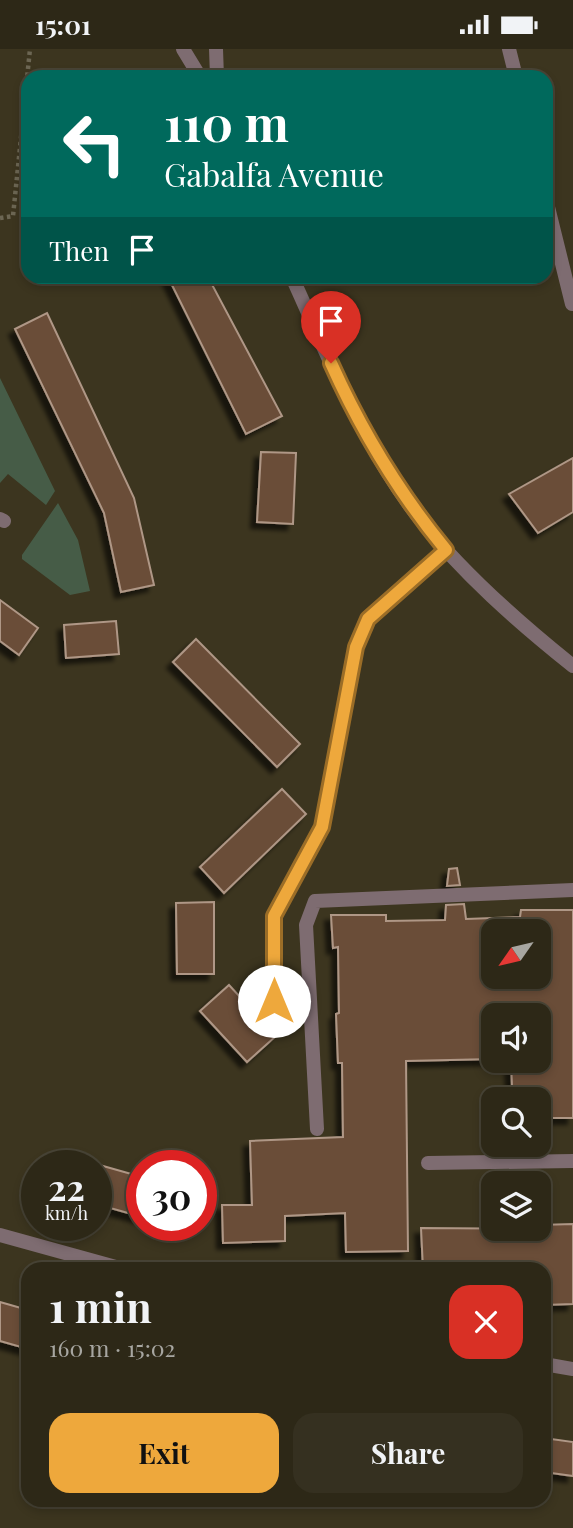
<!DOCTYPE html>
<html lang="en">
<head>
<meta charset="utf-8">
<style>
  body { margin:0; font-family:"Playfair Display",serif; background:#353020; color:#f1f3f6; height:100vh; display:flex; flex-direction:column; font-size:26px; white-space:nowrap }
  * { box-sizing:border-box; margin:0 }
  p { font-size:23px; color:#a7a6a1 }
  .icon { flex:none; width:38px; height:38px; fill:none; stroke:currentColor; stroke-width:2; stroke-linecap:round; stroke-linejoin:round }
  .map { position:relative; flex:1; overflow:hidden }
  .sheet { position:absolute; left:21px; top:1213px; width:530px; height:245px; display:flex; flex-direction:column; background:#2d2817; border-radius:21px; box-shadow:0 4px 10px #0003,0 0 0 2px #484436 }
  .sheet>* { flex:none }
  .banner { position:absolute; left:21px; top:21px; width:532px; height:214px; border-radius:21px; box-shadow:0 4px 10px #0003,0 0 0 2px #484436; background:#00695c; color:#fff; overflow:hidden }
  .needle { width:46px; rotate:236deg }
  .tools { position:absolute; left:481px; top:870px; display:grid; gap:14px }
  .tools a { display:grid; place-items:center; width:70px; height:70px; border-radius:14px; background:#2d2817; box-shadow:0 4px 10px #0003,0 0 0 2px #484436; font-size:35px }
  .speed { position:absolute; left:21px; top:1101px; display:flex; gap:14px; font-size:35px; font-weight:700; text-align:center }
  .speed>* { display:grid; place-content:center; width:91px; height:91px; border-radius:50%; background:#2d2817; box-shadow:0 4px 10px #0003,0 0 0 2px #484436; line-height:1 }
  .speed small { font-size:18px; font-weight:400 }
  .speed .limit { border:10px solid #d22; background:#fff; color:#111 }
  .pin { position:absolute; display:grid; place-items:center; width:60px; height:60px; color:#fff; margin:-72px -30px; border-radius:50% 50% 50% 0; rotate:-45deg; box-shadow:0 0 7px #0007 }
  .pin .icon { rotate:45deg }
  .me { position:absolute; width:77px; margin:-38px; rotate:0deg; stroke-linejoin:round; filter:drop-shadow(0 0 5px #0008) }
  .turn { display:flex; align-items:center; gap:24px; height:147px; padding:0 28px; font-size:32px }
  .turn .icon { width:91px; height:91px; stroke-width:2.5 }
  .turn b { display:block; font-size:49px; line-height:60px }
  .then { display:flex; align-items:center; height:66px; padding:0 28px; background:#0003; gap:14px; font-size:26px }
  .round { display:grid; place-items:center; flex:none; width:74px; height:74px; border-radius:21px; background:#353020 }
  .headline { display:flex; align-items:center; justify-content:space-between; height:119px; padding:0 28px }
  h1 { font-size:42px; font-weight:700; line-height:52px }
  .button { display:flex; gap:14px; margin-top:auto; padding:14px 28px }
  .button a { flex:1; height:80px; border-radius:21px; background:#eea83c; color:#111; font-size:28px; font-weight:700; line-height:80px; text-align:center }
  .button a+a { background:#353020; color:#f1f3f6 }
  .status { display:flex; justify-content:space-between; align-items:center; height:49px; padding:0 35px; background:#2d2817; direction:ltr }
  .status svg { height:19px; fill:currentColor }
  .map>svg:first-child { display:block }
</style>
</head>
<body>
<div class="status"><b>15:01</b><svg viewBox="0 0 49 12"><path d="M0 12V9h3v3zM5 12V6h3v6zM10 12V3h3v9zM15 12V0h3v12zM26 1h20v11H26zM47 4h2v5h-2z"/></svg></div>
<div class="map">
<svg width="573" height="1479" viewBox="0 0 573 1479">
  <defs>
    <filter id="shadow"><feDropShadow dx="-6" dy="6" stdDeviation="2" flood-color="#0009"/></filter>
  </defs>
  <rect width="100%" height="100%" fill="#3c351f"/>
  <!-- green -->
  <path fill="#465c47" d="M0,329L55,442L46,456L8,425L0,434Z
    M58,454L78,491L90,542L70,546L22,510V506Z"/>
  <!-- building -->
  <path fill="#6a4d38" stroke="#af9786" stroke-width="2" fill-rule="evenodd" filter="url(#shadow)" d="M168,228H208L282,367L246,385Z
    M47,264L134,449L154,536L121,543L104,464L15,280Z
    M261,403L296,404L293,475L257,473Z
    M573,409V463L538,484L509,445Z
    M0,551L38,579L19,606L0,592Z
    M116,572L119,605L66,609L64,576Z
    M196,590L300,695L277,718L173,613Z
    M282,740L306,765L224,844L200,818Z
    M457,819L460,836L447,837L449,820Z
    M214,853V925H177L176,854Z
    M464,855L466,870L520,868L521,861H573V1069H539V1050H532V1038H512L511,1012H539V966H494V1010L406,1012L408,1202L346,1203L345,1164L285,1167V1192L223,1194L222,1156H252L250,1092L343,1088L342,1014H338L336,965L339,964L338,898L333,899L331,866H386V872L445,871L446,856ZM494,882H539V928H494Z
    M229,936L276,987L247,1013L200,962Z
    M96,1115L142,1128V1168L96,1155Z
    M573,1175V1255L544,1256V1220H423L421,1179L539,1180V1176Z
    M0,1253L28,1261V1300L0,1292Z
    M544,1389L573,1393V1427L544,1423Z"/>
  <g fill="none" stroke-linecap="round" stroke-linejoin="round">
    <!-- path -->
    <path stroke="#6c6653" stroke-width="4.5" stroke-dasharray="3.5 3.5" stroke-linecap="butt" d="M0,169L13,167L30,0"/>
    <!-- service -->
    <path stroke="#7e6c71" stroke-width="14" d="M509,0L516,28
      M546,150L572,255
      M317,1080L306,876L315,852L573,841
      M428,1114L573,1112"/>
    <!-- minor -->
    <path stroke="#7e6c71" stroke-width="14" d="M0,470L4,472
      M274,952V867L322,778L357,598L368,570L446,501
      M0,1186L123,1220
      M544,1315L573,1320"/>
    <!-- tertiary -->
    <path stroke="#7e6c71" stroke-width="14" d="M183,0L200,28
      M216,0L217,28
      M292,228C329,309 363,397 419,469C462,524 518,573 573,617"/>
  </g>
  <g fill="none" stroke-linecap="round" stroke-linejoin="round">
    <defs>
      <path id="route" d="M274,952V867L322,778L356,598L368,570L446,501C399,444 361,381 331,314"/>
    </defs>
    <!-- route casing -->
    <use href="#route" stroke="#9b6d27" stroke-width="18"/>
    <!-- route -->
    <use href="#route" stroke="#eea83c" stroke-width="12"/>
  </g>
</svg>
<div class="tools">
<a><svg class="needle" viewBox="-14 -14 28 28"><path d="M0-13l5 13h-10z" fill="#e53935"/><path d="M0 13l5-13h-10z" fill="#a7a6a1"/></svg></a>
<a><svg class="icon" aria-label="sound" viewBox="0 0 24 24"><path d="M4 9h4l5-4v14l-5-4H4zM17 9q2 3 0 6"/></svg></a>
<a><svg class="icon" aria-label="search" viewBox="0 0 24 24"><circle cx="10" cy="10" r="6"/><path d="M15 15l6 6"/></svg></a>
<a><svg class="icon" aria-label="layers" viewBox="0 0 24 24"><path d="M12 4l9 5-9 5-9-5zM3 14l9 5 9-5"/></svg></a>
</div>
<div class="speed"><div>22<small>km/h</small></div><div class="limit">30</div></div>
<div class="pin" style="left:331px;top:314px;background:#d93025"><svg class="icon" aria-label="arrive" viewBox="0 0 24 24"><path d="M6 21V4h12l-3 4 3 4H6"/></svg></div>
<svg class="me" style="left:274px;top:952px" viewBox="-20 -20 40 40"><circle r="19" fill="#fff"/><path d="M0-13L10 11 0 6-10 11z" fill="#eea83c"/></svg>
<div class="banner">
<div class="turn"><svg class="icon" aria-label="left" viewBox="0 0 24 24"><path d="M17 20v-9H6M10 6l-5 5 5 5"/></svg><div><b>110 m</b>Gabalfa Avenue</div></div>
<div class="then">Then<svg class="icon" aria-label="arrive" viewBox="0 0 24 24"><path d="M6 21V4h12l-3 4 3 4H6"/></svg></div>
</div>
<section class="sheet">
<div class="headline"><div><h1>1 min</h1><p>160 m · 15:02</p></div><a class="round" style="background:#d93025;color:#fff"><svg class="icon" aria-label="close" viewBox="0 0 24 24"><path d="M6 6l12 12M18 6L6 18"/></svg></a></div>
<div class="button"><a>Exit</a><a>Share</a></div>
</section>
</div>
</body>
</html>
